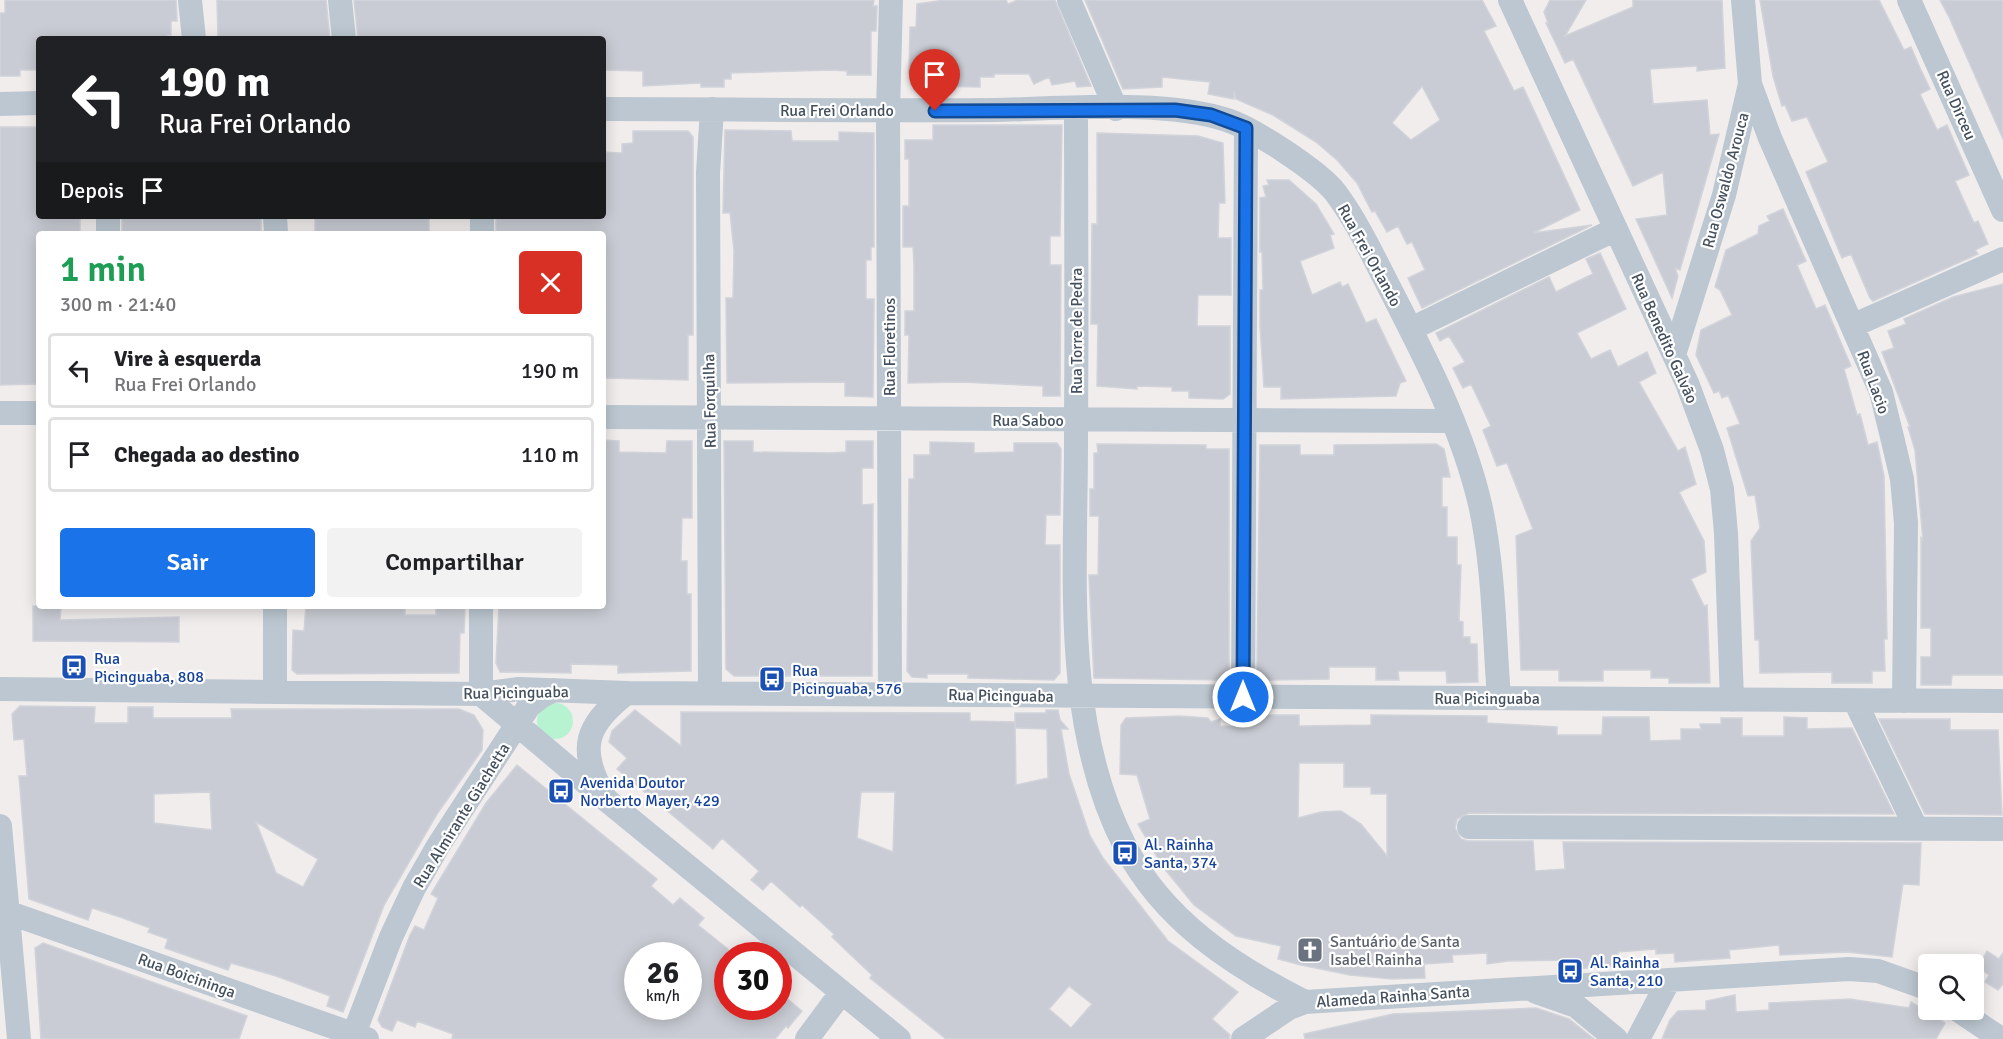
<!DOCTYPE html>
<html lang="pt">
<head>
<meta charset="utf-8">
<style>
  body { margin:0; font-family:Signika,sans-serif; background:#f2f2f2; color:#202124; height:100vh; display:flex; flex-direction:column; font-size:22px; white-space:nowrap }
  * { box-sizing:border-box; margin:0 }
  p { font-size:20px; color:#757577 }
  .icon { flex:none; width:33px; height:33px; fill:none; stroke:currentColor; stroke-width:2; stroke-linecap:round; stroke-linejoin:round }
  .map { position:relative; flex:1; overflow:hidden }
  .panel { position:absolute; left:36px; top:231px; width:570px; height:378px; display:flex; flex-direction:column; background:#fff; border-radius:6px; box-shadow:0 3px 15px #0003 }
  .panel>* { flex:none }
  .top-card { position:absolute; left:36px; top:36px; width:570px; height:183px; border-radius:6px; box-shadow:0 3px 15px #0003; background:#202124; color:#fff; overflow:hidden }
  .fabs { position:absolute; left:1918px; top:954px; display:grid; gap:12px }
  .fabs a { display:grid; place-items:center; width:66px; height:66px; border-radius:6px; background:#fff; box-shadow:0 3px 15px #0003; font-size:30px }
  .speed { position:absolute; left:624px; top:942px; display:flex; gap:12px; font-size:30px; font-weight:700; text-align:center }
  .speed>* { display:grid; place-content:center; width:78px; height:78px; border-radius:50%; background:#fff; box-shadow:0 3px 15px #0003; line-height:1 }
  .speed small { font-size:15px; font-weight:400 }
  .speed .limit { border:9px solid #d22; background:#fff; color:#111 }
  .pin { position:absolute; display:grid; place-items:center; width:51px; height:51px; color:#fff; margin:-62px -26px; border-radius:50% 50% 50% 0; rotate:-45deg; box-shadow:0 0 6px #0007 }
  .pin .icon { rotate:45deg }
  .me { position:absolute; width:66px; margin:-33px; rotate:0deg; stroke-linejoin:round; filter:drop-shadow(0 0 4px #0008) }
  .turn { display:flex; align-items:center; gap:21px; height:126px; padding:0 24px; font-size:27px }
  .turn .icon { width:78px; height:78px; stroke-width:2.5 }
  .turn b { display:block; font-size:42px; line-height:51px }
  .then { display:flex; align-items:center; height:57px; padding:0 24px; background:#0003; gap:12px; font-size:22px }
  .round { display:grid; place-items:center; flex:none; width:63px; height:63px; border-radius:6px; background:#f2f2f2 }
  .overview { display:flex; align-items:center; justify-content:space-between; height:102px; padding:0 24px }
  h1 { font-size:36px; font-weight:600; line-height:45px; color:#1e9e55 }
  .button { display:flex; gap:12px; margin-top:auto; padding:12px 24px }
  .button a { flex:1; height:69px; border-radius:6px; background:#1a73e8; color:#fff; font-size:24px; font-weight:600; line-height:69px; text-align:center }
  .button a+a { background:#f2f2f2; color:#202124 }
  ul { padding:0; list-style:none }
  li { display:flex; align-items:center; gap:18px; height:75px; margin:0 12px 9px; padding:0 12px; border:3px solid #e0e0e0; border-radius:6px }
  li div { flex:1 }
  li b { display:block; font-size:22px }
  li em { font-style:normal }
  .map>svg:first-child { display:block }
</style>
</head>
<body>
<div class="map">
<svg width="2003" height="1039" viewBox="0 0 2003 1039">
  <rect width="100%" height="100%" fill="#f1eded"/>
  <!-- green -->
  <path fill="#b7f3d1" d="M537 721a18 18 0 1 1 36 0a18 18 0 1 1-36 0Z"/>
  <!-- building -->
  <path fill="#c9ccd4" stroke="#d1d3da" stroke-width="1.5" fill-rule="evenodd" d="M5,0H176L177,21H171V35H167V39H39V70H20V76H0V13H5Z
    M217,0H326L330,39H218Z
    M354,0H874L873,6H877L876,31H871V75H847V71L832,70L731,73V79H724V87H701V83L643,86V71L603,70V39H358Z
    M945,0H1006L1008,4L1018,0H1055L1091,86L1077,87L1075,81L1052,85L1049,77L1034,84L1029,74H994V77H980V87L924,86V73H909L910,27H916L917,4Z
    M1085,0H1482L1496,26L1484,31L1514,91L1523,87L1580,210L1533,233L1592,225L1422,308L1408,278L1425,270L1412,242L1407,244L1398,226L1387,232L1375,211L1372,212L1357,183L1337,160L1316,142L1273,115L1236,99L1234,91V99L1208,94L1210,82L1162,77V87L1123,89ZM1422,86L1440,120L1411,140L1392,123Z
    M1550,0H1586L1565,36L1633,7V0H1722L1725,68L1697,71V66L1650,69L1653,104L1707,100L1710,135L1719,134L1680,270L1675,268L1678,276L1672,298L1636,219L1667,215L1663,172L1633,186L1573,59L1565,63L1546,23H1548L1544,12Z
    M1760,0H1879L1904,50L1911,47L1920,68L1930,89L1920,94L1937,130L1947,125L1969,175L1955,181L1974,223L1978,221L1988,244L1975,250L1978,254L1873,301L1870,298L1851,254L1842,258L1806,172L1828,162L1807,117L1792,121L1785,105L1782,106L1773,76Z
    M1940,0H2003V139L1949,17Z
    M933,125H1062L1060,236H1050V265H1061L1060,396H1043V386L962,382L908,383L909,335H905V311H914V265L913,247H903V206H909V159H905V140H933Z
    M0,127H39V216H80V234H39V384L0,385Z
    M725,130L791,131L792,141H839V132L874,133V247H871V260H866V299H874L873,397L845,396V382L727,383L726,298H733L734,251L730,213H723Z
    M633,131H688L693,137V335H688V380L603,378V234H496V216H603V152L622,153V144L633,143Z
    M1097,133L1198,136L1223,143L1225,203H1219L1218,238H1231V295H1198L1197,326H1230V394L1223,399L1189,398V391H1172V387L1137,386V389L1097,386L1098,324H1091L1092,224H1097Z
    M1267,180H1289L1316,204L1334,234L1330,235L1334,248L1300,261L1312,295L1340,282L1342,287L1348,284L1366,323L1376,319L1406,381L1400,383L1396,396L1281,399V387H1264L1260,326V290H1263L1262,252H1260V198L1266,197L1263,186L1269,185Z
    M1783,209L1806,261L1797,265L1816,309L1825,305L1851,366L1844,369L1857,415L1860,414L1868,445L1877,442L1884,476L1887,639H1884L1885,671H1872V683H1832V672L1760,673L1759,640H1755L1751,541L1760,528L1755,495L1748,496L1727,428L1740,424L1728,395L1722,398L1719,391L1714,393L1696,355L1701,330L1732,315L1720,290L1715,287L1726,250L1758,234L1759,226L1770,221L1767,216Z
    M122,216H261V234H122Z
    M315,216H418V218H429V234H315Z
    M1600,253L1626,309L1577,333L1591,359L1610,350L1618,367L1647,352L1656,373L1639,382L1678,451L1685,447L1696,484L1679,492L1704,541L1706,572L1691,579L1704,606L1707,605L1710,683H1669V678H1651V670H1603V681H1559V670H1521L1516,536L1533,529L1507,463L1497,466L1483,430L1491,426L1471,384L1463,388L1453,368L1465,362L1449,336L1440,341L1436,333L1549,277L1556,292L1574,283L1593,274L1586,259Z
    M2003,284V675H1952L1951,685H1921V657H1931V628H1921V538L1923,541L1915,450L1908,427H1910L1882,352L1894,348L1888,331L1906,324L1904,319L1953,297Z
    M603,440L619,441V452L666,453L667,441H692V518H682L681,561H687V594H691V671L618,673V665L571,664V673L500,672L496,663L499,606H603Z
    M724,441H753V452L830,453L846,452V441H873V468H862V505L873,504L872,676H734L726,669Z
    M930,442L974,443V453L1014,452V443H1057L1061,449L1060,515H1046L1045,545H1060V673L1054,680L968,678V674H927V678L912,677L907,671L909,479H914V455H930Z
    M1097,444L1206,445V449H1229V676L1224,680L1094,678L1089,575H1098L1099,516H1090V489H1094V453H1098Z
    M1436,444L1444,449L1450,477H1442V507H1447V537H1457V565H1461L1459,621L1463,622V637H1470V644H1477L1478,682L1447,683L1446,671H1398L1399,680H1376V667H1329V679L1267,680L1257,672L1260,445H1300V455H1334V445Z
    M33,606H61L60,620L179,617V642L33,641Z
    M306,606H397V608L405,609V615H436V606H465L464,633H460L459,673L297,674L292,670L293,630L304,631Z
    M20,706L95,707L94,723H128V707H153V718H232L231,709H459L474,715L483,730L482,750L437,814L384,905L343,1012L327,1006L330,996L276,976L231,963L228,970L165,948L168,939L148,932L150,928L120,917L92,908L88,920L29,899L19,776H27L24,739L14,740L12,714ZM210,792L212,830L154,823V794ZM256,822L318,859L303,887L276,873Z
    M635,710L681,746V712L970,713V721L1015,722L1016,785L1048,778L1047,729L1015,728V713H1046V710H1058L1060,720L1068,729H1061L1069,774L1090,836L1103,858L1168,941L1238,992L1212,1019L1230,1035L1229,1039H946L870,978L872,975L832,937L834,934L802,905L800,907L771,881L763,890L751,880L759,871L722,838L713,849L617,769L627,758L609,742L612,731ZM861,792H895L893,852L857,838ZM1069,986L1092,1004L1071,1028L1049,1009Z
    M1253,715H1299V726L1371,725V715L1487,716V723L1557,727V735H1602L1603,717H1649L1650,741L1681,740V729H1701L1700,724H1721V718H1742V736H1784V717L1807,718V729L1852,728L1894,814L1469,813L1457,819L1455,828L1461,839L1468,841H1533L1535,871L1565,869L1563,842L1921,843L1919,885L1903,884L1892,957L1847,952L1780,955L1779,945L1729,950L1730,958L1675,962L1674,953L1656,954V949L1618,952L1619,966L1572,969L1571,960L1508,961L1487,964V953L1452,955L1453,962L1424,964L1425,978L1392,979L1350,975L1301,965L1278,959L1281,946L1236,936L1194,905L1163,867L1138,824L1150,819L1137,775L1120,774L1121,725L1126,718L1179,716L1208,718L1211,722L1220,719V726L1253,727ZM1299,763H1344V787H1371V794H1387V856L1361,824L1341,811L1321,812L1298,818Z
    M1879,719H1950V730H1998L2002,815L1925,814Z
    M517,765L657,879L651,886L673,905L680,898L704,918L698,925L728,949V1006H778V991L802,1011L788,1028L786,1026L775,1039H452L453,1034L417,1021L415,1027L397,1020L392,1031L382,1027L378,1020L410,935L415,926L424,930L438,898L431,894L486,803ZM638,956H688V1006H638Z
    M43,943L247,1016L239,1039H41L35,948Z
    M1987,951L1999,959L2003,953V984L1998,990L1985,982L1989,975L1978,967Z
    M1735,995L1736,1012L1769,1010V1003L1850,999L1909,1008L1911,1002L1945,1023L1936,1039H1662L1670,1020L1678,1011L1706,1010V1001Z
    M1536,1008L1569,1019L1594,1039H1305L1304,1034L1393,1014Z"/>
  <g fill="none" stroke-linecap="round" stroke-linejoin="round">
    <!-- minor -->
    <path stroke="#bcc7d1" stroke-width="24" d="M190,0L194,39
      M340,0L344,39
      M1069,0L1116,109
      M1510,0L1687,383L1712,450L1722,489L1726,533L1732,700
      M1909,0L2003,210
      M1750,84L1770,138L1881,392L1893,441L1902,479L1906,523L1904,701
      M0,104L39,103
      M603,109C733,109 864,111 994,110C1061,109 1164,99 1227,120C1254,129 1317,170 1335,192C1356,220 1371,252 1387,283C1423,353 1462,427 1480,504C1494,567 1494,633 1499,698
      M1076,109C1076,220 1077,331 1076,442C1076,575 1062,724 1125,846C1163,920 1233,966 1305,1002L1849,969L1878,971L1929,989
      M108,216V234
      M275,216L276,234
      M482,234V216
      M1852,326L2003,259
      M1411,329L1616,229
      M1674,355L1724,195L1750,84L1743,0
      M0,413H39
      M603,417L1452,421
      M0,689L481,694L519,689L627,693L2003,701
      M275,690V606
      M710,693L708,173L712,109
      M890,693L888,111L891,0
      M481,694L609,802L899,1039
      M481,694V606
      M1243,697L1246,128
      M1855,701L1916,828
      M604,795C577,749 586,724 627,693
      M0,826L19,1039
      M1469,827L2003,829
      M7,912L367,1039
      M1536,992L1576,1006L1616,1039
      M1958,1010L2001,1039
      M352,1039L391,937L414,888L438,846L529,706L542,696L554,690
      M807,1039L841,993
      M1243,1039L1289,1008L1305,1002
      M1638,1039L1669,980"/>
  </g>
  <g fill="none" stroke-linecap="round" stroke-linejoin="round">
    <defs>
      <path id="route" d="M935,111L1175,110L1211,115L1246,128L1243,697"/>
    </defs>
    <!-- route casing -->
    <use href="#route" stroke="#114b97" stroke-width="15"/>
    <!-- route -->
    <use href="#route" stroke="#1a73e8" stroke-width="10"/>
  </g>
  <!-- icons -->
  <defs>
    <symbol id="bus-square" viewBox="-11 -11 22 22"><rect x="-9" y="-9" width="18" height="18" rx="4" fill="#1a4fb4" stroke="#fff"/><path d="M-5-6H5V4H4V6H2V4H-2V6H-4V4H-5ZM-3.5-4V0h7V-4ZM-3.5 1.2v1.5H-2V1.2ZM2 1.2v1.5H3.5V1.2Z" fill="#fff"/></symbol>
    <symbol id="church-square" viewBox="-11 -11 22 22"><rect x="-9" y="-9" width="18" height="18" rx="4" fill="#6b7280" stroke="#fff"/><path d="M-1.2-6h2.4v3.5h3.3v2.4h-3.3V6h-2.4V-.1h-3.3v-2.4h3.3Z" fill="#fff"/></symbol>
  </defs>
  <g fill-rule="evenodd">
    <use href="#bus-square" x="59" y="652" width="30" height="30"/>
    <use href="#bus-square" x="757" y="664" width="30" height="30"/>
    <use href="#bus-square" x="546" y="776" width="30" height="30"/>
    <use href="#bus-square" x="1110" y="838" width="30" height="30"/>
    <use href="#church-square" x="1295" y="935" width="30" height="30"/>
    <use href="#bus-square" x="1555" y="956" width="30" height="30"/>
  </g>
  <g text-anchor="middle" stroke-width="4.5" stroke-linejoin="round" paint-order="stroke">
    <!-- street labels -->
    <g font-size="16" fill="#44505d" stroke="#fff">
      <text transform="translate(1957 105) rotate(66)" y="6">Rua Dirceu</text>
      <text x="837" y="116">Rua Frei Orlando</text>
      <text transform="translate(1725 180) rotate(-75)" y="6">Rua Oswaldo Arouca</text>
      <text transform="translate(1370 255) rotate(61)" y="6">Rua Frei Orlando</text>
      <text transform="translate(1076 331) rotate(-90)" y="6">Rua Torre de Pedra</text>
      <text transform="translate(1665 338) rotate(66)" y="6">Rua Benedito Galvão</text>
      <text transform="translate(889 347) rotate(-90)" y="6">Rua Floretinos</text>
      <text transform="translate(1874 382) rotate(70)" y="6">Rua Lacio</text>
      <text transform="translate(709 401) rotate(-91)" y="6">Rua Forquilha</text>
      <text x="1028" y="426">Rua Saboo</text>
      <text transform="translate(516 692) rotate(-1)" y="6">Rua Picinguaba</text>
      <text transform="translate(1001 695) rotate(1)" y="6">Rua Picinguaba</text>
      <text x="1487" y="704">Rua Picinguaba</text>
      <text transform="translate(461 815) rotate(-58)" y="6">Rua Almirante Giachetta</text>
      <text transform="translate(187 975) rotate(20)" y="6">Rua Boicininga</text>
      <text transform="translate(1393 996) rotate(-4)" y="6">Alameda Rainha Santa</text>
    </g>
    <!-- transit labels -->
    <g font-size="16" fill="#164399" stroke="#fff" text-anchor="start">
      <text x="94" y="664">Rua<tspan x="94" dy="18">Picinguaba, 808</tspan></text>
      <text x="792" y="676">Rua<tspan x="792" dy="18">Picinguaba, 576</tspan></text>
      <text x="580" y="788">Avenida Doutor<tspan x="580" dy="18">Norberto Mayer, 429</tspan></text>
      <text x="1144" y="850">Al. Rainha<tspan x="1144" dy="18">Santa, 374</tspan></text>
      <text x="1590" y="968">Al. Rainha<tspan x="1590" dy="18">Santa, 210</tspan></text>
    </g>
    <!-- worship labels -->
    <g font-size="16" fill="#5b616d" stroke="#fff" text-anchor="start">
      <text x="1330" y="947">Santuário de Santa<tspan x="1330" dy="18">Isabel Rainha</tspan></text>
    </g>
  </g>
</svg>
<div class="fabs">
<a><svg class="icon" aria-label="search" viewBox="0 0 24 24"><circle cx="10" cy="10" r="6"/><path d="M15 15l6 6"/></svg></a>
</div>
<div class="speed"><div>26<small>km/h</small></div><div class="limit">30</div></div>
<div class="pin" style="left:935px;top:111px;background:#d93025"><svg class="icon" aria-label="arrive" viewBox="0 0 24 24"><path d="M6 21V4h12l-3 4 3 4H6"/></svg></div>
<svg class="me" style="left:1243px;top:697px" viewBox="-20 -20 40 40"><circle r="17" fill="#1a73e8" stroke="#fff" stroke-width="3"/><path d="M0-11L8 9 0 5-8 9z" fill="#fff"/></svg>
<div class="top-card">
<div class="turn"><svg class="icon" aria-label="left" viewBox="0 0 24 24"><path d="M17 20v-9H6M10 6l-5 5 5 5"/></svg><div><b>190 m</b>Rua Frei Orlando</div></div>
<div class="then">Depois<svg class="icon" aria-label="arrive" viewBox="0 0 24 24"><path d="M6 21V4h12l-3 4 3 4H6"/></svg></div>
</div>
<section class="panel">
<div class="overview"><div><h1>1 min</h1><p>300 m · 21:40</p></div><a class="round" style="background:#d93025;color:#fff"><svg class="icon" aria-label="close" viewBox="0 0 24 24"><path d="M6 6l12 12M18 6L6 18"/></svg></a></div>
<ul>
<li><svg class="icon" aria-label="left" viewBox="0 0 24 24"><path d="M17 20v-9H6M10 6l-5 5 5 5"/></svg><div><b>Vire à esquerda</b><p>Rua Frei Orlando</p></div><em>190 m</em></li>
<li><svg class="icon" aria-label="arrive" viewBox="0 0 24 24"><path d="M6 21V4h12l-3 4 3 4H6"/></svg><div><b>Chegada ao destino</b></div><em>110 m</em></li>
</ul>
<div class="button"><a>Sair</a><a>Compartilhar</a></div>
</section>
</div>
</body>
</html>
